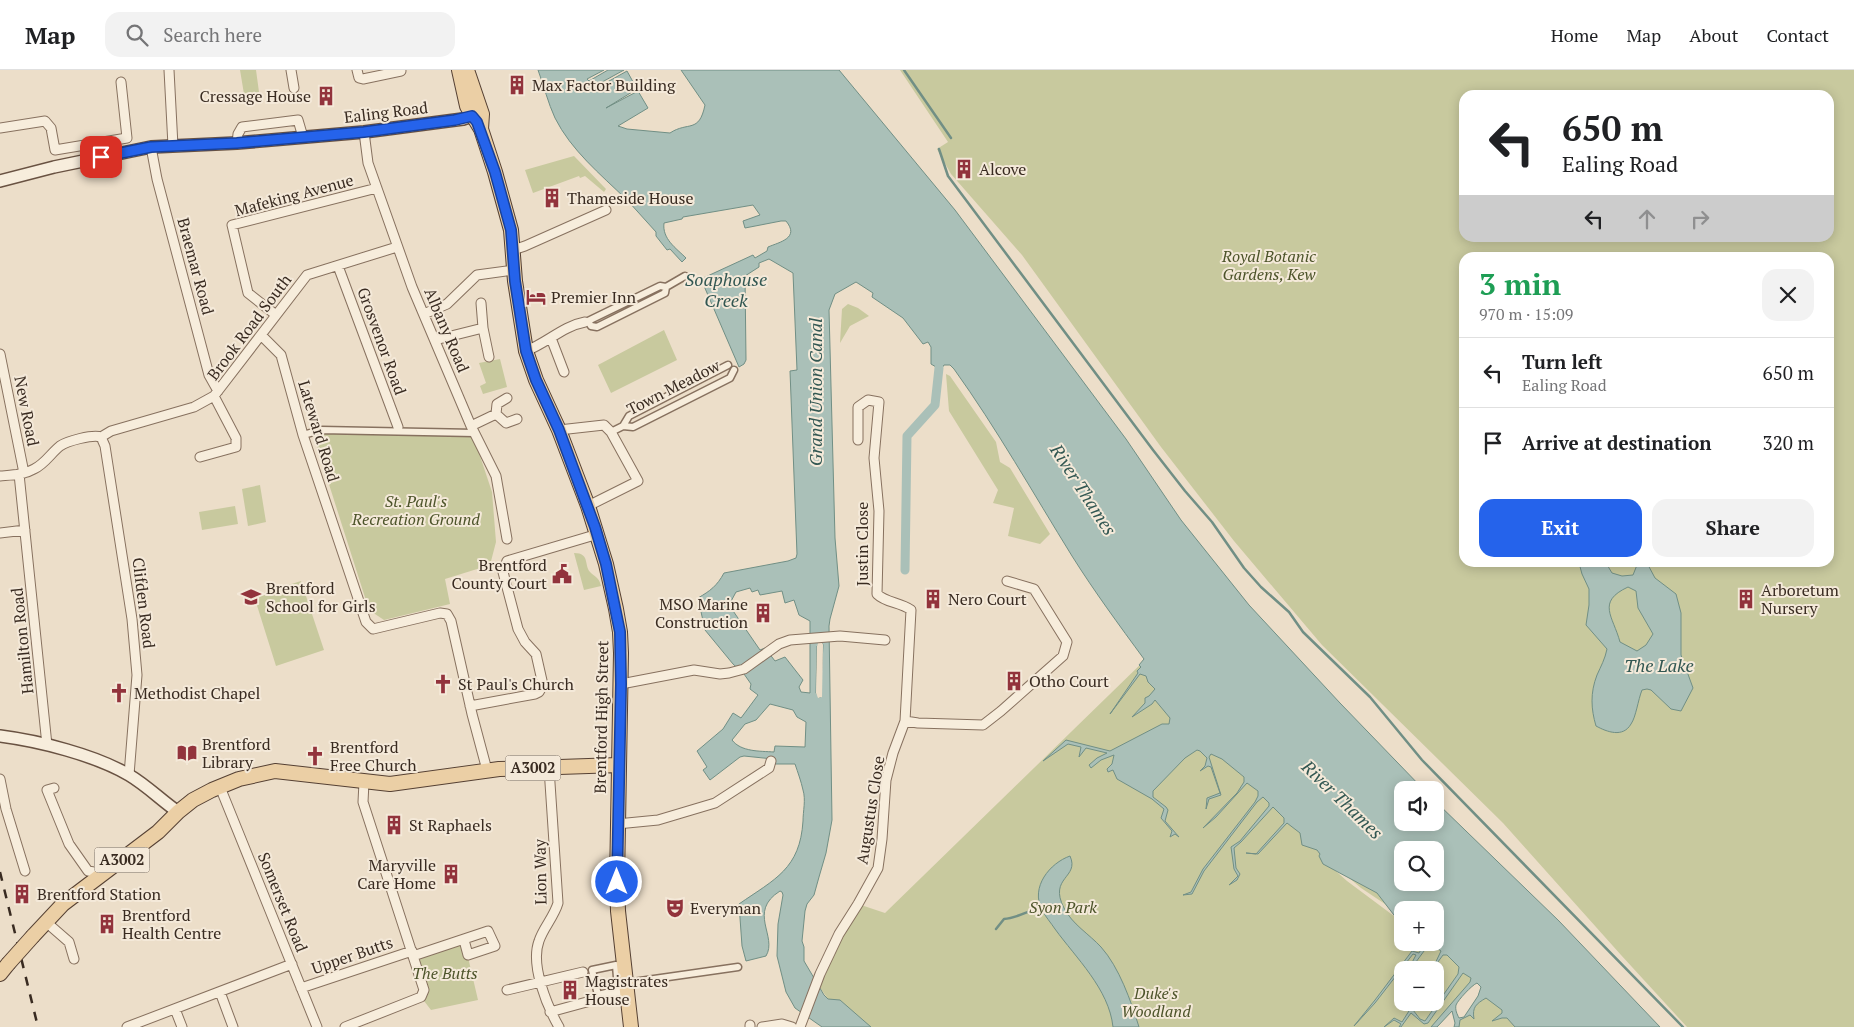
<!DOCTYPE html>
<html lang="en">
<head>
<meta charset="utf-8">
<style>
  body { margin:0; font-family:"PT Serif",serif; background:#f2f2f2; color:#202124; height:100vh; display:flex; flex-direction:column; font-size:19px; white-space:nowrap }
  * { box-sizing:border-box; margin:0 }
  p { font-size:16px; color:#757577 }
  .icon { flex:none; width:28px; height:28px; fill:none; stroke:currentColor; stroke-width:2; stroke-linecap:round; stroke-linejoin:round }
  .map { position:relative; flex:1; overflow:hidden }
  .side { position:absolute; left:1459px; top:182px; width:375px; height:315px; display:flex; flex-direction:column; background:#fff; border-radius:15px; box-shadow:0 2px 12px #0003 }
  .side>* { flex:none }
  .banner { position:absolute; left:1459px; top:20px; width:375px; height:152px; border-radius:15px; box-shadow:0 2px 12px #0003; background:#fff; color:#202124; overflow:hidden }
  .controls { position:absolute; left:1394px; top:711px; display:grid; gap:10px }
  .controls a { display:grid; place-items:center; width:50px; height:50px; border-radius:10px; background:#fff; box-shadow:0 2px 12px #0003; font-size:25px }
  .pin { position:absolute; display:grid; place-items:center; width:42px; height:42px; color:#fff; margin:-21px; border-radius:10px; box-shadow:0 2px 8px #0006 }
  .me { position:absolute; width:55px; margin:-28px; rotate:0deg; stroke-linejoin:round; filter:drop-shadow(0 0 4px #0008) }
  .turn { display:flex; align-items:center; gap:18px; height:105px; padding:0 20px; font-size:22px }
  .turn .icon { width:65px; height:65px; stroke-width:2.5 }
  .turn b { display:block; font-size:35px; line-height:42px }
  .lanes { display:flex; align-items:center; height:48px; padding:0 20px; background:#0003; justify-content:center; gap:25px; direction:ltr }
  .lanes .off { opacity:.35 }
  .round { display:grid; place-items:center; flex:none; width:52px; height:52px; border-radius:15px; background:#f2f2f2 }
  .summary { display:flex; align-items:center; justify-content:space-between; height:85px; padding:0 20px }
  h1 { font-size:30px; font-weight:700; line-height:38px; color:#1e9e55 }
  .cta { display:flex; gap:10px; margin-top:auto; padding:10px 20px }
  .cta a { flex:1; height:58px; border-radius:15px; background:#2563eb; color:#fff; font-size:20px; font-weight:700; line-height:58px; text-align:center }
  .cta a+a { background:#f2f2f2; color:#202124 }
  ul { padding:0; list-style:none }
  li { display:flex; align-items:center; gap:15px; height:70px; padding:0 20px; border-top:1px solid #e0e0e0 }
  li div { flex:1 }
  li b { display:block; font-size:19px }
  li em { font-style:normal }
  header { display:flex; align-items:center; gap:30px; box-sizing:border-box; height:70px; padding:0 25px; background:#fff; border-bottom:1px solid #e0e0e0 }
  header strong { font-size:24px }
  nav { display:flex; gap:28px; margin-inline-start:auto; font-size:18px }
  .search { width:350px; height:45px; background:#f2f2f2; display:flex; align-items:center; gap:12px; box-sizing:border-box; padding:0 18px; border-radius:15px; color:#757577; font-size:19px }
  .map>svg:first-child { display:block }
</style>
</head>
<body>
<header>
<strong>Map</strong>
<div class="search"><svg class="icon" aria-label="search" viewBox="0 0 24 24"><circle cx="10" cy="10" r="6"/><path d="M15 15l6 6"/></svg>Search here</div>
<nav><a>Home</a><a>Map</a><a>About</a><a>Contact</a></nav>
</header>
<div class="map">
<svg width="1854" height="957" viewBox="0 0 1854 957">
  <rect width="100%" height="100%" fill="#ecdec9"/>
  <!-- green -->
  <path fill="#c8c99e" fill-rule="evenodd" d="M240,0H256L259,22L244,24Z
    M900,0H1854V957H1687L1621,885L1503,753L1322,575L1234,471L1161,377L1022,185L951,104L937,79L948,72ZM1464,25H1829V168H1464ZM1464,188H1829V492H1464Z
    M574,86L606,119L604,122L585,106L580,108L579,106L533,123L525,100Z
    M848,234L858,238L869,246L850,256L840,273L842,239Z
    M664,260L677,290L611,323L598,295Z
    M500,289L507,317L483,324L480,316L486,313L479,293Z
    M946,304L950,306L996,372L1000,392L1010,398L1050,464L1040,474L1008,466L1014,438L993,433L998,420L949,341Z
    M321,362L470,365L479,383L492,422L496,472L490,495L445,509L450,534L384,550L369,540L313,364Z
    M260,415L266,452L248,456L242,419Z
    M235,436L238,454L202,460L199,442Z
    M574,483C591,483 583,496 591,503C597,508 599,508 601,516L584,520Z
    M301,511L324,580L276,596L254,526Z
    M1146,589L1402,840L1391,838L1361,818L1321,784L1319,786L1347,811L1402,852V872H1435L1545,957H1454L1455,953L1452,941L1437,957H870L828,929L818,915L858,834L885,843ZM1402,900H1435V932H1402ZM1477,913L1481,917L1478,926L1464,947L1459,948C1457,944 1455,940 1456,935C1458,930 1472,915 1477,913Z
    M464,870L478,930L431,940L421,927L413,886Z"/>
  <!-- water -->
  <path fill="#aac0b8" stroke="#718f85" fill-rule="evenodd" d="M538,0H604L587,9L589,11L608,0H624L593,17V20L627,1L637,19L606,38L638,21L648,38L618,56L627,59L670,63C688,51 699,64 705,35L681,0H839L955,140L1126,369L1181,450L1249,535L1340,633L1424,720H1402V752H1435V731L1559,851L1660,957H1515L1507,948H1502L1492,951L1502,943V940L1486,928C1476,934 1472,937 1474,949L1470,945L1460,950L1459,957H1454L1455,953L1452,941L1437,957H1431L1470,912L1471,908L1463,903L1428,953L1424,954L1411,943L1401,957H1399L1401,954L1394,950L1384,957L1394,948L1402,952L1414,933H1416L1413,940L1420,949L1425,951L1458,904L1459,897L1447,885H1443L1432,900L1441,881L1430,873L1410,900H1408L1416,885L1413,884L1375,933L1354,956L1375,930L1412,881L1419,883L1425,873L1435,872V840H1402V852L1397,849L1377,823L1323,794L1319,786L1320,784L1317,780L1302,775L1300,763L1287,753L1258,784L1246,783L1256,784L1284,753V748L1273,737L1241,772L1234,778L1236,798L1240,804L1237,810L1229,815L1238,806L1234,799L1231,777L1240,771L1269,736V733L1263,727L1257,732L1204,801L1192,824L1183,825L1191,822L1203,799L1255,732L1258,726V721L1247,713L1216,747L1203,758L1237,723L1244,712V707L1222,689L1211,684L1209,687L1221,725L1209,729L1206,739L1207,728L1220,723L1211,697L1208,696L1200,701L1205,696L1207,688L1200,681L1197,680L1185,688L1153,721V727L1166,737L1168,740L1165,751L1179,767L1175,764L1170,767L1172,761L1161,748L1164,739L1152,729L1117,709L1113,700L1108,702L1107,699L1112,694L1114,685L1101,690L1091,698L1089,695L1097,688L1107,683L1086,678L1079,687L1081,677L1068,674L1043,691L1066,670L1110,681L1162,654H1169L1170,648L1155,630L1152,634L1132,647L1145,633V628L1149,626L1155,619L1148,612L1146,606L1140,604L1110,644L1138,603L1137,601L1141,597L1139,595L1144,589C1119,555 1094,521 1072,486C1033,423 997,359 954,299L950,295H944L942,298L936,297L931,294V277L928,272L923,274L903,248L872,227L873,223L856,212L835,224L829,240L835,468L839,516L830,549L829,556L832,750L826,783L819,807L814,825L807,834L805,841L802,871L804,877V891L824,925L828,929L840,930L871,957H822L795,938L786,922L777,886L778,854L783,825L782,822L780,821C747,842 778,866 766,886L746,891L742,876L739,834C775,809 800,799 803,751C803,741 806,730 803,720C801,711 798,703 795,694H773V689L744,686L740,687L710,710L703,700L707,697L697,681L723,659L733,643L741,648L758,625L750,619L751,614L744,604L733,594L705,560L698,528C710,521 717,516 724,503L788,491L796,488L797,484L790,301L797,300L793,203L769,189L759,193V197L745,206L746,290L744,294L739,297L701,209L753,185L755,188L767,181L768,177C780,172 800,168 786,151H781L745,158L743,151L760,145L753,135L683,147L682,149L664,153C662,169 676,178 686,188L682,192L670,179L667,180L656,166V162L628,131H625L626,129C600,104 571,80 555,48C548,33 544,16 538,0ZM750,518L752,522L758,520L760,525L782,521L785,533L794,530L799,545L810,551V623L801,622L799,617L803,610L785,587L775,591L765,578L760,580L729,535L736,522ZM822,572L823,575L820,628L816,623L817,576ZM770,634L793,640L797,647L806,652L805,677L775,676L774,682C760,681 741,682 732,670L745,654L756,650ZM1402,780H1435V812H1402ZM1477,913L1481,917L1478,926L1464,947L1459,948C1457,944 1455,940 1456,935C1458,930 1472,915 1477,913Z
    M1579,493H1606L1612,503L1622,506L1633,505L1637,495V493H1647L1655,508L1676,524L1681,543V585L1693,618L1681,641L1671,639L1651,620L1647,619L1642,620C1638,630 1636,647 1631,654C1623,668 1607,662 1596,656C1591,639 1590,623 1597,605C1601,596 1605,589 1607,579L1586,555L1589,535V519L1582,504ZM1628,517L1636,521L1638,538L1653,564L1646,575L1637,581L1620,572C1613,546 1596,532 1628,517Z
    M1070,786C1080,808 1048,807 1064,838C1072,854 1089,864 1101,877C1119,897 1131,931 1139,957H1113C1109,919 1076,888 1055,859C1051,853 1045,846 1042,840C1030,817 1050,793 1070,786Z"/>
  <!-- pier -->
  <path fill="#ecdec9" d="M819,571L822,572L823,575L822,627L818,628L816,623L817,576Z"/>
  <g fill="none" stroke-linecap="round" stroke-linejoin="round">
    <!-- stream -->
    <path stroke="#718f85" stroke-width="2.5" d="M904,0L951,68
      M939,79L948,106L1153,380L1185,421L1212,452L1244,498L1261,517L1289,542L1303,562L1370,627L1422,690L1683,957
      M996,859L1004,849C1018,848 1028,840 1042,838"/>
    <!-- canal -->
    <path stroke="#aac0b8" stroke-width="9" d="M905,500L907,366L935,335L939,298"/>
    <defs>
      <path id="pedestrian" d="M666,217L665,223L597,257L591,256L588,251L660,216L666,217L685,206
        M623,356L629,346L728,295
        M611,362L623,356L633,357L730,308L734,300
        M303,365L321,360L475,363
        M616,895L618,920L598,925L592,900Z
        M626,913L738,897"/>
      <path id="minor" d="M169,0L173,76
        M291,0L294,18
        M357,0L359,8L363,9L401,1
        M0,58L45,51L51,58L55,80L127,68L121,12
        M364,62L368,93L412,217L471,356L496,406L507,469
        M237,73L238,64L242,57L298,50L303,67
        M151,77L157,109L209,305L218,321
        M513,180L525,176L606,140
        M338,196L398,357
        M424,244L447,234L477,205L514,200
        M276,245L248,223L232,155L377,118
        M483,258L489,287
        M261,265L281,285L303,365L366,552L373,559L440,543L447,544L451,551L472,644L487,700
        M551,268L564,302
        M435,270L483,258L481,233
        M526,281C547,273 563,256 585,252
        M0,284L24,403
        M496,344L506,353L517,349
        M471,356L496,344L497,334L507,328
        M559,360L604,355L611,362L638,411L588,436
        M101,367L105,376L132,549L137,605L129,705
        M200,387L236,377V368L214,326
        M19,404L47,675
        M0,406C12,405 24,405 34,399C45,394 51,383 60,376C67,371 93,364 101,367L111,361L194,337L214,326L307,205L397,177
        M0,463L25,460
        M621,614L694,600L720,604L729,603L744,599L779,574L790,570L840,566L885,570
        M470,636L535,624L539,622L543,615L536,584L525,572L518,559L503,502L507,491L598,464
        M905,651L918,653L983,655L1001,641L1063,586L1067,572L1034,519L1007,511
        M549,698L558,833C554,847 543,858 539,871C530,895 547,936 559,957
        M0,709L6,739L25,801
        M220,717L317,957
        M54,718L47,720L69,774L88,801L94,802L98,808
        M617,754L658,750L715,733L769,698L771,691
        M46,852L69,872L74,889
        M413,886L488,861L495,876L468,885L464,870
        M301,918L412,881
        M507,920L583,902
        M220,922L233,957
        M175,939L182,957
        M550,942L627,921
        M750,955V957
        M127,957L292,894
        M345,957L421,927L424,920L363,732L364,712
        M762,957L782,954L792,957
        M800,957L820,904L839,864L858,834L878,798L882,769L886,710L893,683L905,651L911,540C900,532 886,533 877,524L879,441L874,388L879,332L868,330L858,337V370"/>
      <path id="secondary" d="M0,111L54,97L151,77L237,73L364,62L463,49L472,46L477,39
        M0,666C39,671 95,685 129,705C146,715 161,730 178,742"/>
      <path id="primary" d="M459,0L467,36L481,59L495,102L511,160L515,211L526,281L536,310L559,360L588,436L606,494L616,539L620,562L621,583L617,812L618,841L631,957
        M467,0L482,44L481,59
        M33,866L63,834L158,762L178,742L193,730L212,720L239,709L275,701L390,714L499,699L618,695
        M0,904L8,894"/>
    </defs>
    <!-- pedestrian casing -->
    <use href="#pedestrian" stroke="#87715f" stroke-width="9"/>
    <!-- minor casing -->
    <use href="#minor" stroke="#87715f" stroke-width="11"/>
    <!-- secondary casing -->
    <use href="#secondary" stroke="#695242" stroke-width="14"/>
    <!-- primary casing -->
    <use href="#primary" stroke="#554033" stroke-width="16"/>
    <!-- pedestrian -->
    <use href="#pedestrian" stroke="#f7eddc" stroke-width="6"/>
    <!-- minor -->
    <use href="#minor" stroke="#f7eddc" stroke-width="9"/>
    <!-- secondary -->
    <use href="#secondary" stroke="#f7eddc" stroke-width="11"/>
    <!-- primary -->
    <use href="#primary" stroke="#ebcfa5" stroke-width="14"/>
    <!-- rail -->
    <path stroke="#392b21" stroke-width="2.5" stroke-dasharray="9 9" stroke-linecap="butt" d="M0,802L38,957"/>
    <defs>
      <path id="primary-bridge" d="M8,894L33,866"/>
    </defs>
    <!-- primary-bridge casing -->
    <use href="#primary-bridge" stroke="#554033" stroke-width="16" stroke-linecap="butt"/>
    <!-- primary-bridge -->
    <use href="#primary-bridge" stroke="#ebcfa5" stroke-width="14"/>
  </g>
  <g fill="none" stroke-linecap="round" stroke-linejoin="round">
    <defs>
      <path id="route" d="M101,87L151,77L237,73L364,62L455,50L472,46L477,52L495,102L511,160L515,211L526,281L536,310L559,360L595,457L606,494L620,562L621,614L617,812"/>
    </defs>
    <!-- route casing -->
    <use href="#route" stroke="#184099" stroke-width="12"/>
    <!-- route -->
    <use href="#route" stroke="#2563eb" stroke-width="9"/>
  </g>
  <!-- icons -->
  <defs>
    <symbol id="building-bare" viewBox="-9 -9 18 18"><path d="M-4-6H4V6H1V3H-1V6H-4ZM-2.5-4.3h1.7v1.8h-1.7ZM.8-4.3h1.7v1.8H.8ZM-2.5-1h1.7V.8h-1.7ZM.8-1h1.7V.8H.8Z" fill="#92333c" stroke="#f4e9d9" stroke-width="2.5" paint-order="stroke"/></symbol>
    <symbol id="hotel-bare" viewBox="-9 -9 18 18"><path d="M-6-4.5h1.5V1H6V5H4.5V3h-9V5H-6ZM-4 0a1.8 1.8 0 1 1 3.6 0ZM.5 0V-2.5h3Q6-2.5 6 0Z" fill="#92333c" stroke="#f4e9d9" stroke-width="2.5" paint-order="stroke"/></symbol>
    <symbol id="civic-bare" viewBox="-9 -9 18 18"><path d="M-.6-6.5H3V-4.5H.6V-3L4-1V1h2V6H-6V1h2V-1L-.6-3ZM-1.2 2.5V6h2.4V2.5Z" fill="#92333c" stroke="#f4e9d9" stroke-width="2.5" paint-order="stroke"/></symbol>
    <symbol id="school-bare" viewBox="-9 -9 18 18"><path d="M0-5L7-2L0 1L-7-2ZM-4 1L0 2.5L4 1V4Q0 6-4 4Z" fill="#92333c" stroke="#f4e9d9" stroke-width="2.5" paint-order="stroke"/></symbol>
    <symbol id="church-bare" viewBox="-9 -9 18 18"><path d="M-1.2-6h2.4v3.5h3.3v2.4h-3.3V6h-2.4V-.1h-3.3v-2.4h3.3Z" fill="#92333c" stroke="#f4e9d9" stroke-width="2.5" paint-order="stroke"/></symbol>
    <symbol id="library-bare" viewBox="-9 -9 18 18"><path d="M-6-4Q-3-5.5-.7-3.5V5Q-3 3-6 4ZM6-4Q3-5.5 .7-3.5V5Q3 3 6 4Z" fill="#92333c" stroke="#f4e9d9" stroke-width="2.5" paint-order="stroke"/></symbol>
    <symbol id="theatre-bare" viewBox="-9 -9 18 18"><path d="M-5-5.5Q0-4 5-5.5V0Q5 5 0 6Q-5 5-5 0ZM-3.3-2.5H-1v1.5H-3.3ZM1-2.5H3.3v1.5H1ZM-2.8 1Q0 5.5 2.8 1Z" fill="#92333c" stroke="#f4e9d9" stroke-width="2.5" paint-order="stroke"/></symbol>
  </defs>
  <g fill-rule="evenodd">
    <use href="#building-bare" x="503" y="1" width="28" height="28"/>
    <use href="#building-bare" x="312" y="12" width="28" height="28"/>
    <use href="#building-bare" x="950" y="85" width="28" height="28"/>
    <use href="#building-bare" x="538" y="114" width="28" height="28"/>
    <use href="#hotel-bare" x="522" y="213" width="28" height="28"/>
    <use href="#civic-bare" x="548" y="490" width="28" height="28"/>
    <use href="#school-bare" x="237" y="513" width="28" height="28"/>
    <use href="#building-bare" x="919" y="515" width="28" height="28"/>
    <use href="#building-bare" x="1732" y="515" width="28" height="28"/>
    <use href="#building-bare" x="749" y="529" width="28" height="28"/>
    <use href="#building-bare" x="1000" y="597" width="28" height="28"/>
    <use href="#church-bare" x="429" y="600" width="28" height="28"/>
    <use href="#church-bare" x="105" y="609" width="28" height="28"/>
    <use href="#library-bare" x="173" y="669" width="28" height="28"/>
    <use href="#church-bare" x="301" y="672" width="28" height="28"/>
    <use href="#building-bare" x="380" y="741" width="28" height="28"/>
    <use href="#building-bare" x="437" y="790" width="28" height="28"/>
    <use href="#building-bare" x="8" y="810" width="28" height="28"/>
    <use href="#theatre-bare" x="661" y="824" width="28" height="28"/>
    <use href="#building-bare" x="93" y="840" width="28" height="28"/>
    <use href="#building-bare" x="556" y="906" width="28" height="28"/>
  </g>
  <g text-anchor="middle" stroke-width="4" stroke-linejoin="round" paint-order="stroke">
    <!-- shield labels -->
    <g fill="#f4e9d9" stroke="#716458" stroke-width="1">
      <rect x="505.5" y="685.5" width="55" height="25" rx="4"/>
      <rect x="94.5" y="777.5" width="55" height="25" rx="4"/>
    </g>
    <g font-size="15" font-weight="bold" fill="#392b21">
      <text x="533" y="703">A3002</text>
      <text x="122" y="795">A3002</text>
    </g>
    <!-- poi labels -->
    <g font-size="16" fill="#392b21" stroke="#f4e9d9" text-anchor="start">
      <text x="532" y="21">Max Factor Building</text>
      <text x="311" y="32" text-anchor="end">Cressage House</text>
      <text x="979" y="105">Alcove</text>
      <text x="567" y="134">Thameside House</text>
      <text x="551" y="233">Premier Inn</text>
      <text x="547" y="501" text-anchor="end">Brentford<tspan x="547" dy="18">County Court</tspan></text>
      <text x="266" y="524">Brentford<tspan x="266" dy="18">School for Girls</tspan></text>
      <text x="1761" y="526">Arboretum<tspan x="1761" dy="18">Nursery</tspan></text>
      <text x="948" y="535">Nero Court</text>
      <text x="748" y="540" text-anchor="end">MSO Marine<tspan x="748" dy="18">Construction</tspan></text>
      <text x="1029" y="617">Otho Court</text>
      <text x="458" y="620">St Paul's Church</text>
      <text x="134" y="629">Methodist Chapel</text>
      <text x="202" y="680">Brentford<tspan x="202" dy="18">Library</tspan></text>
      <text x="330" y="683">Brentford<tspan x="330" dy="18">Free Church</tspan></text>
      <text x="409" y="761">St Raphaels</text>
      <text x="436" y="801" text-anchor="end">Maryville<tspan x="436" dy="18">Care Home</tspan></text>
      <text x="37" y="830">Brentford Station</text>
      <text x="690" y="844">Everyman</text>
      <text x="122" y="851">Brentford<tspan x="122" dy="18">Health Centre</tspan></text>
      <text x="585" y="917">Magistrates<tspan x="585" dy="18">House</tspan></text>
    </g>
    <!-- street labels -->
    <g font-size="16" fill="#392b21" stroke="#f4e9d9">
      <text transform="translate(386 42) rotate(-7)" y="6">Ealing Road</text>
      <text transform="translate(294 125) rotate(-15)" y="6">Mafeking Avenue</text>
      <text transform="translate(196 196) rotate(75)" y="6">Braemar Road</text>
      <text transform="translate(249 257) rotate(-53)" y="6">Brook Road South</text>
      <text transform="translate(447 260) rotate(67)" y="6">Albany Road</text>
      <text transform="translate(382 271) rotate(70)" y="6">Grosvenor Road</text>
      <text transform="translate(673 317) rotate(-27)" y="6">Town Meadow</text>
      <text transform="translate(27 341) rotate(79)" y="6">New Road</text>
      <text transform="translate(319 361) rotate(73)" y="6">Lateward Road</text>
      <text transform="translate(862 474) rotate(-90)" y="6">Justin Close</text>
      <text transform="translate(144 533) rotate(83)" y="6">Clifden Road</text>
      <text transform="translate(22 571) rotate(-96)" y="6">Hamilton Road</text>
      <text transform="translate(601 647) rotate(-89)" y="6">Brentford High Street</text>
      <text transform="translate(870 740) rotate(-81)" y="6">Augustus Close</text>
      <text transform="translate(540 802) rotate(-91)" y="6">Lion Way</text>
      <text transform="translate(283 832) rotate(68)" y="6">Somerset Road</text>
      <text transform="translate(352 885) rotate(-19)" y="6">Upper Butts</text>
    </g>
    <!-- park labels -->
    <g font-size="16" font-style="italic" fill="#4d542a" stroke="#f4e9d9">
      <text x="1269" y="192">Royal Botanic<tspan x="1269" dy="18">Gardens, Kew</tspan></text>
      <text x="416" y="437">St. Paul's<tspan x="416" dy="18">Recreation Ground</tspan></text>
      <text x="1063" y="843">Syon Park</text>
      <text x="445" y="909">The Butts</text>
      <text x="1156" y="929">Duke's<tspan x="1156" dy="18">Woodland</tspan></text>
    </g>
    <!-- water labels -->
    <g font-size="18" font-style="italic" fill="#325752" stroke="#f4e9d9">
      <text x="726" y="216">Soaphouse<tspan x="726" dy="21">Creek</tspan></text>
      <text transform="translate(816 322) rotate(-90)" y="6">Grand Union Canal</text>
      <text transform="translate(1083 420) rotate(57)" y="6">River Thames</text>
      <text x="1659" y="602">The Lake</text>
      <text transform="translate(1342 730) rotate(44)" y="6">River Thames</text>
    </g>
  </g>
</svg>
<div class="controls">
<a><svg class="icon" aria-label="sound" viewBox="0 0 24 24"><path d="M4 9h4l5-4v14l-5-4H4zM17 9q2 3 0 6"/></svg></a>
<a><svg class="icon" aria-label="search" viewBox="0 0 24 24"><circle cx="10" cy="10" r="6"/><path d="M15 15l6 6"/></svg></a>
<a>+</a>
<a>−</a>
</div>
<div class="pin" style="left:101px;top:87px;background:#d93025"><svg class="icon" aria-label="arrive" viewBox="0 0 24 24"><path d="M6 21V4h12l-3 4 3 4H6"/></svg></div>
<svg class="me" style="left:617px;top:812px" viewBox="-20 -20 40 40"><circle r="17" fill="#2563eb" stroke="#fff" stroke-width="3"/><path d="M0-11L8 9 0 5-8 9z" fill="#fff"/></svg>
<div class="banner">
<div class="turn"><svg class="icon" aria-label="left" viewBox="0 0 24 24"><path d="M17 20v-9H6M10 6l-5 5 5 5"/></svg><div><b>650 m</b>Ealing Road</div></div>
<div class="lanes"><svg class="icon" aria-label="left" viewBox="0 0 24 24"><path d="M17 20v-9H6M10 6l-5 5 5 5"/></svg><svg class="icon off" aria-label="ahead" viewBox="0 0 24 24"><path d="M12 20V5M6 11l6-6 6 6"/></svg><svg class="icon off" aria-label="right" viewBox="0 0 24 24"><path d="M7 20v-9h11M14 6l5 5-5 5"/></svg></div>
</div>
<section class="side">
<div class="summary"><div><h1>3 min</h1><p>970 m · 15:09</p></div><a class="round"><svg class="icon" aria-label="close" viewBox="0 0 24 24"><path d="M6 6l12 12M18 6L6 18"/></svg></a></div>
<ul>
<li><svg class="icon" aria-label="left" viewBox="0 0 24 24"><path d="M17 20v-9H6M10 6l-5 5 5 5"/></svg><div><b>Turn left</b><p>Ealing Road</p></div><em>650 m</em></li>
<li><svg class="icon" aria-label="arrive" viewBox="0 0 24 24"><path d="M6 21V4h12l-3 4 3 4H6"/></svg><div><b>Arrive at destination</b></div><em>320 m</em></li>
</ul>
<div class="cta"><a>Exit</a><a>Share</a></div>
</section>
</div>
</body>
</html>
